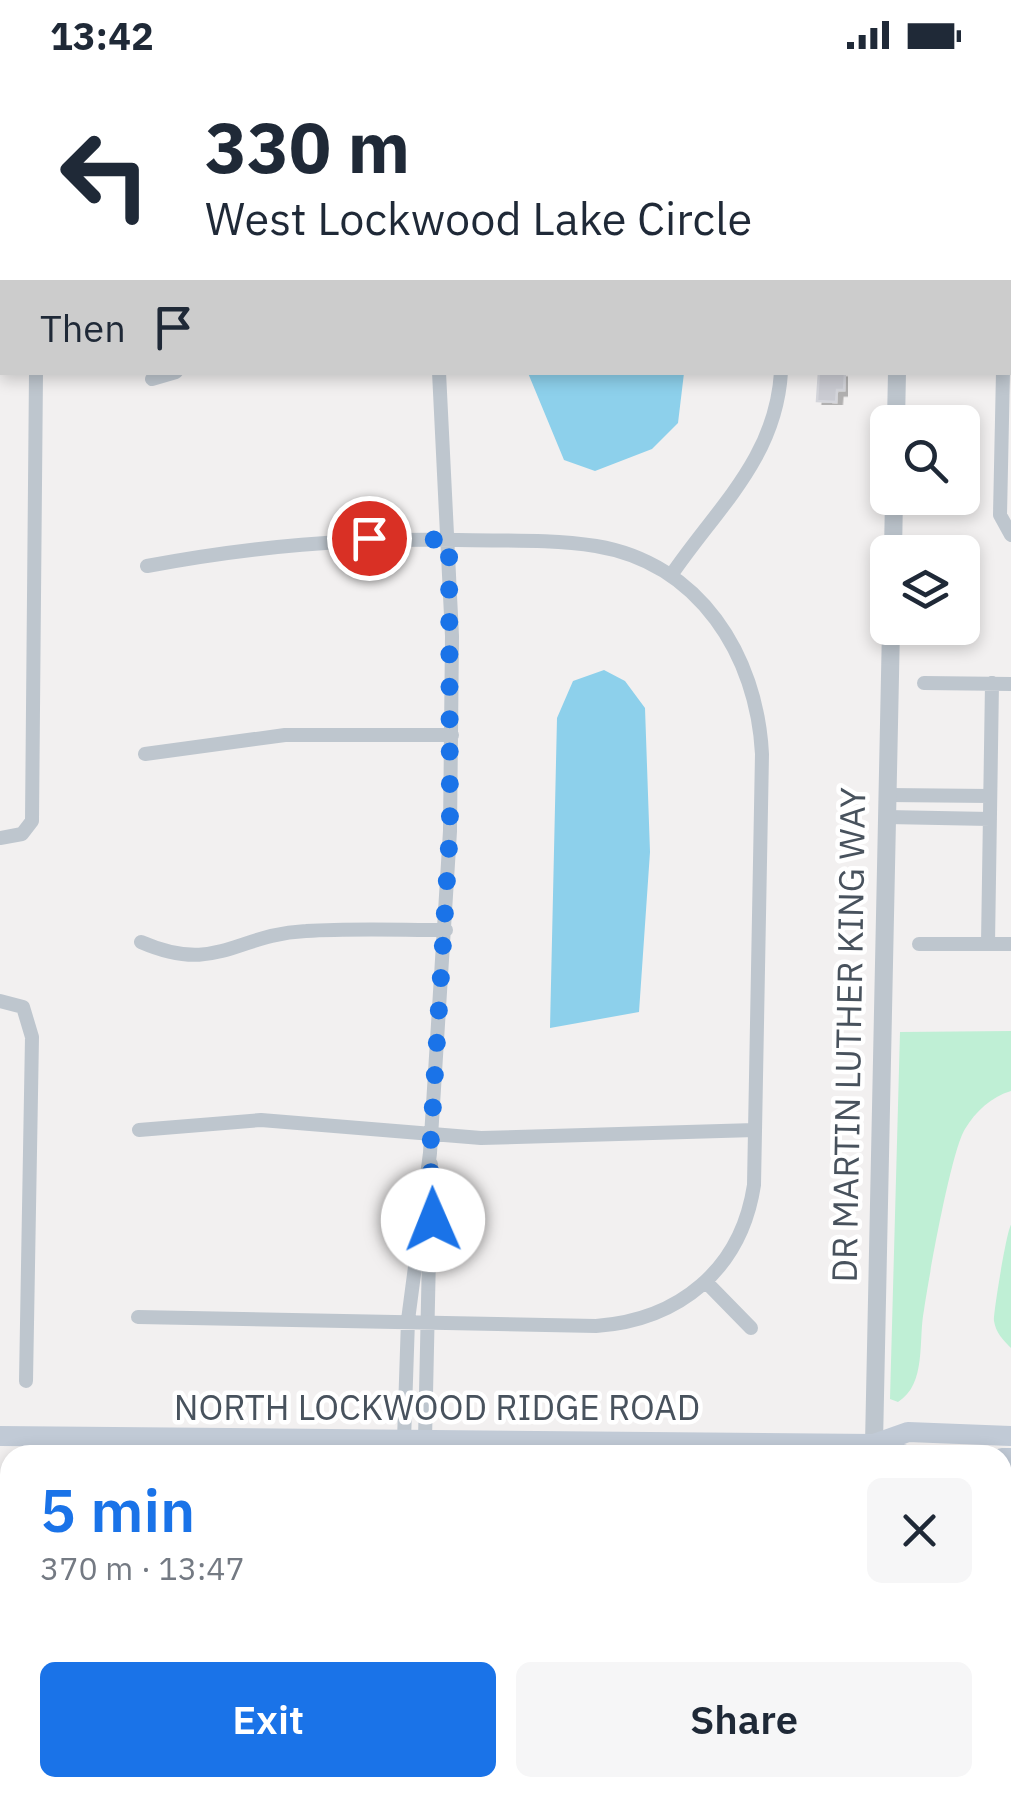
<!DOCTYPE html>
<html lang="en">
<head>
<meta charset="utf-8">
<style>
  body { margin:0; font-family:"IBM Plex Sans",sans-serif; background:#f6f6f7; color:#1f2937; height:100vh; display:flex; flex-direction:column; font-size:38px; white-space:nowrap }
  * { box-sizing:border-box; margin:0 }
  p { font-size:32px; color:#747a83 }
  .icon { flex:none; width:55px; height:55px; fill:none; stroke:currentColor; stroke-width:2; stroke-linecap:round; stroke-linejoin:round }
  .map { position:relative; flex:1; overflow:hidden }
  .details { position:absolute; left:0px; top:1375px; width:1012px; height:352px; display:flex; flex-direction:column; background:#fff; border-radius:30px 30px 0 0; box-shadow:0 5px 15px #0003 }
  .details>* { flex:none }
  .guide { position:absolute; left:0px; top:0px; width:1012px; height:305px; box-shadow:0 5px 15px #0003; background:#fff; color:#1f2937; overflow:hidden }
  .buttons { position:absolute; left:870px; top:335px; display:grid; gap:20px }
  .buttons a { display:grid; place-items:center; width:110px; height:110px; border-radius:15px; background:#fff; box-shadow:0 5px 15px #0003; font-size:50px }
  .pin { position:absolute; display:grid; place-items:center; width:85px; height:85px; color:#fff; margin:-42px; border:5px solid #fff; border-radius:50%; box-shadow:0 2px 10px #0007 }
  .me { position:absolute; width:110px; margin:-55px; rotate:359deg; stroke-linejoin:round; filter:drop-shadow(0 0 8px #0008) }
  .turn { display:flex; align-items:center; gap:35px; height:210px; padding:0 40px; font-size:45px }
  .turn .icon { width:130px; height:130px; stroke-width:2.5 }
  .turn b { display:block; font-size:70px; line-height:85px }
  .then { display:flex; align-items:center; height:95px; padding:0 40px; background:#0003; gap:20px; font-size:38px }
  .round { display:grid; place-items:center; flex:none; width:105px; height:105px; border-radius:15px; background:#f6f6f7 }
  .head { display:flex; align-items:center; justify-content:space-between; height:170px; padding:0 40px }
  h1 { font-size:60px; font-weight:600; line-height:75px; color:#1a73e8 }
  .primary-button { display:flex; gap:20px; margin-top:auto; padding:20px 40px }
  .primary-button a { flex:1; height:115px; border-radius:15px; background:#1a73e8; color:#fff; font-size:40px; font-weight:600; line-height:115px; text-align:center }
  .primary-button a+a { background:#f6f6f7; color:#1f2937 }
  .status { display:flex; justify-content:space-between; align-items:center; height:70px; padding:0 50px; background:#fff; direction:ltr }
  .status svg { height:28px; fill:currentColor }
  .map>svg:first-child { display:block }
</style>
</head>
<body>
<div class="status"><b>13:42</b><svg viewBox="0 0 49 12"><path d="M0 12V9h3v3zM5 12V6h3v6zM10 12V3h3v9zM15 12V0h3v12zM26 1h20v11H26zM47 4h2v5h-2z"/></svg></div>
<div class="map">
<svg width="1011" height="1726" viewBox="0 0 1011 1726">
  <defs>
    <filter id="shadow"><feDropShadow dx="5.5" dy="5.5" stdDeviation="0" flood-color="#0004"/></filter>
  </defs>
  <rect width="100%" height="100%" fill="#f2f0f0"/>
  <!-- green -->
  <path fill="#bfefd5" d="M1011,961V1021C991,1027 976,1041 965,1059C951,1082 929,1206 924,1240C918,1270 927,1314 898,1332L890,1329L900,962Z
    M1011,1155V1278C1003,1270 996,1263 994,1251C993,1244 1007,1159 1011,1155Z"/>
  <!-- water -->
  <path fill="#8dd0eb" d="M528,303H684L678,353L652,379L595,401L564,390Z
    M604,600L625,611L645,638L650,782L639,942L550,958L557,648L573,611Z"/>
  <!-- building -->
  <path fill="#cacbd2" stroke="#d4d5db" stroke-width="2.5" filter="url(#shadow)" d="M819,302H845L844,320H837L836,332L817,331Z"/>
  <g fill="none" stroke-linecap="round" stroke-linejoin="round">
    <!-- minor -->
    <path stroke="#bec6ce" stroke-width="14" d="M419,0V2
      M40,2V0
      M146,2V0
      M786,2V0
      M1005,2L1006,0
      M1010,55H1011
      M0,110H2
      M0,275H2
      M1003,302L1000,445L1011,465
      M152,309L176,302
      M672,504C717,438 776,388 781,302
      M924,613L1011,614
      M145,684L285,665H452
      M888,725L990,726
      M887,747L990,749
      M0,768L22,764L32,751L36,302
      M141,872C217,905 236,864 306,861C352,858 399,860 446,860
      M919,874H1011
      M988,874L992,613
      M0,931L23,937L32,967L26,1311
      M139,1060L261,1050L481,1068L755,1060
      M707,1213L751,1258
      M138,1247L596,1256C679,1250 741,1200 754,1115L762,684C757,585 699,493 596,476C551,469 504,471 458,470C349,468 254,476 147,496
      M404,1370L408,1250L430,1083L450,761L452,566L439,302
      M425,1370L431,1094
      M1002,1501H1011
      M0,1700H10
      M516,1718L541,1726
      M102,1726V1718
      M380,1726V1718
      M664,1726L669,1718
      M858,1726L860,1718"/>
    <!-- tertiary -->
    <path stroke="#bec6ce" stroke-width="18" d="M902,2V0
      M896,352L897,302
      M893,482L894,428
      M874,1374L891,558"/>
    <!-- secondary -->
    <path stroke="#c1cad6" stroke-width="20" d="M0,1366L874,1374L905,1385
      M874,1374L908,1362L1011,1366
      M1002,1388H1011"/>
  </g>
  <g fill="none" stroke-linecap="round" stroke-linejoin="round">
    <!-- route -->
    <path stroke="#1a73e8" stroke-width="18" stroke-dasharray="0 32.4" d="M369,468L449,470L450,760L430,1083L433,1150"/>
  </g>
  <g text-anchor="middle" stroke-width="9" stroke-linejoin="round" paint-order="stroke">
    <!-- street labels -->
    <g font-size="35" fill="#48525d" stroke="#fff">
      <text transform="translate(849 965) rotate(-89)" y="12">DR MARTIN LUTHER KING WAY</text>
      <text x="437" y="1350">NORTH LOCKWOOD RIDGE ROAD</text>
    </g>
  </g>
</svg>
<div class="buttons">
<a><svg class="icon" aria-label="search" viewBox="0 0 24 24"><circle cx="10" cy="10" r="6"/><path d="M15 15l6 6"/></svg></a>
<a><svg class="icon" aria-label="layers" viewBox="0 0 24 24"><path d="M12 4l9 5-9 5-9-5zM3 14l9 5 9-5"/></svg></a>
</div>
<div class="pin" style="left:369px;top:468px;background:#d93025"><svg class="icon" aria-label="arrive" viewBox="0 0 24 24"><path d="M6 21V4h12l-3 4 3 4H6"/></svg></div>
<svg class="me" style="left:433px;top:1150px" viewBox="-20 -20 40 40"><circle r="19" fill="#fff"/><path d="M0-13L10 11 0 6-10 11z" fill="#1a73e8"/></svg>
<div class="guide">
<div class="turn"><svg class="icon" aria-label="left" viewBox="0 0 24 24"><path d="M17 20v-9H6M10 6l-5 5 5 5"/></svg><div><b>330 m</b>West Lockwood Lake Circle</div></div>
<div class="then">Then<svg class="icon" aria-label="arrive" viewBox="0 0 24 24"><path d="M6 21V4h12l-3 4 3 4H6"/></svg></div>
</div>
<section class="details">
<div class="head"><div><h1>5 min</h1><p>370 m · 13:47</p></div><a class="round"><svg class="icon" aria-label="close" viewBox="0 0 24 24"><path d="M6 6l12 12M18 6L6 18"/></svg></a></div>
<div class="primary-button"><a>Exit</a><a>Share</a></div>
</section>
</div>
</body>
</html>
